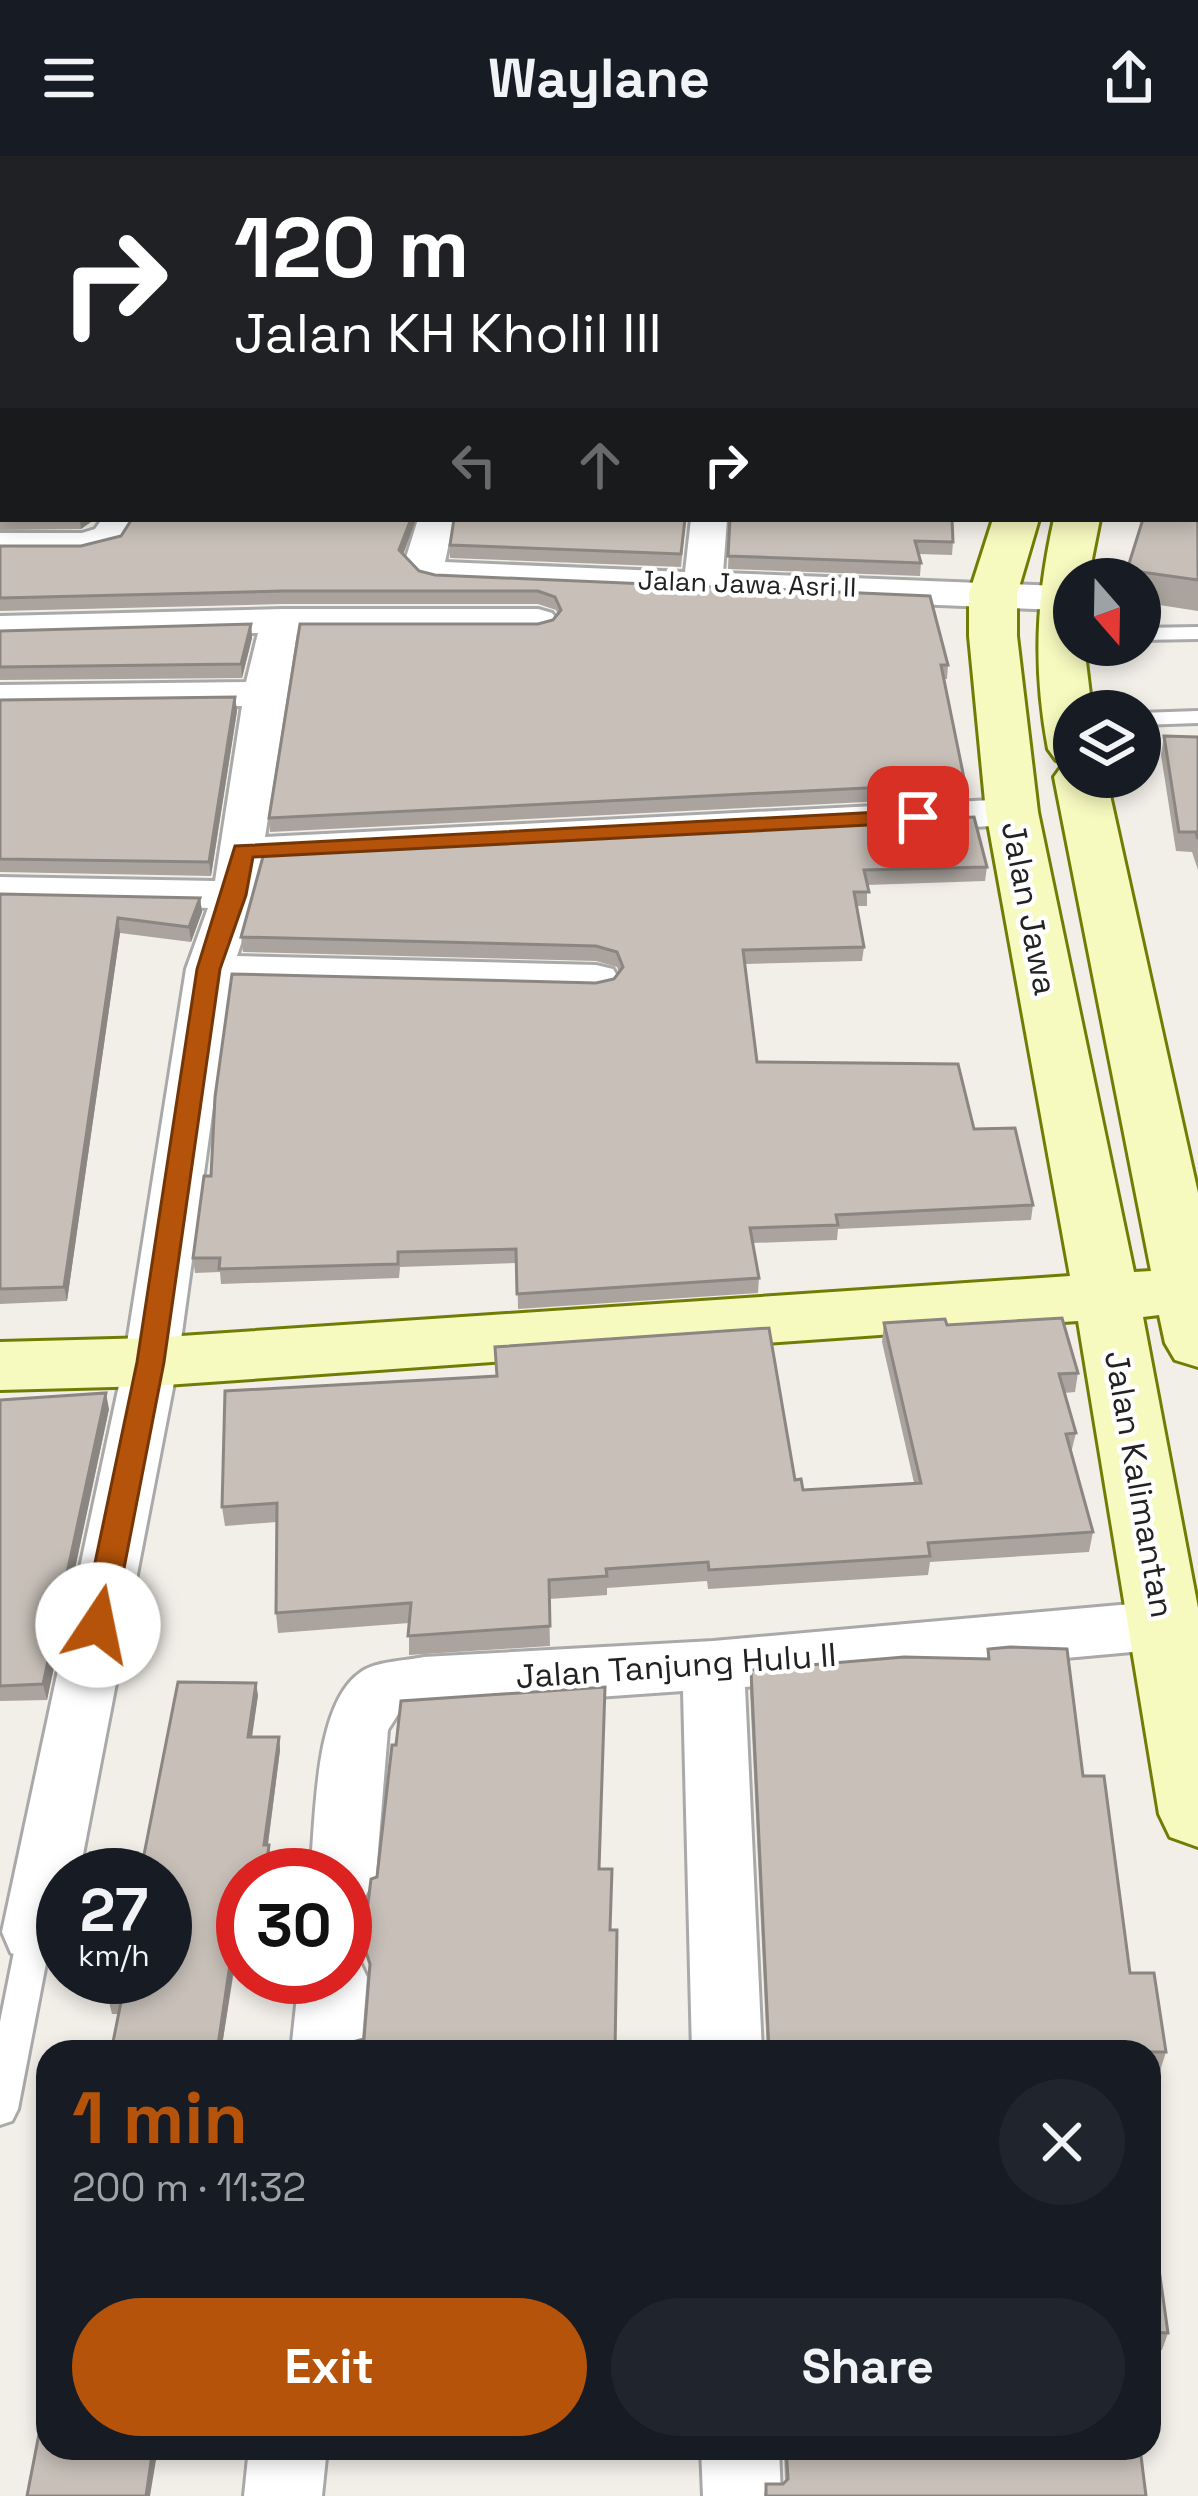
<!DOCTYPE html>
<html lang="en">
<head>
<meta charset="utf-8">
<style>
  body { margin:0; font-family:"Space Grotesk",sans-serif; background:#20242c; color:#f1f3f6; height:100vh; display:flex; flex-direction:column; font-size:45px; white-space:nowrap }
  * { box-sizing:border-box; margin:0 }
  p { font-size:39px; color:#9ea1a6 }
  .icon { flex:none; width:66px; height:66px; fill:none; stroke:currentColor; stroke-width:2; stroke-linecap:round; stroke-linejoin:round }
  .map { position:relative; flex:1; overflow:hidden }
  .panel { position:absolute; left:36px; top:1884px; width:1125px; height:420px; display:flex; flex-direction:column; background:#171b24; border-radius:36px; box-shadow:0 6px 18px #0003 }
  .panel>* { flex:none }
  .hud { position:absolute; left:0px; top:0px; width:1200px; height:366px; box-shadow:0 6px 18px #0003; background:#202124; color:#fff; overflow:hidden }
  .needle { width:78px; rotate:160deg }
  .fabs { position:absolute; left:1053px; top:402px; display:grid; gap:24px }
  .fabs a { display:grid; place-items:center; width:108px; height:108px; border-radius:50%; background:#171b24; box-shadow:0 6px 18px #0003; font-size:60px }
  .speed { position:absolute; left:36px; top:1692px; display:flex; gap:24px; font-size:60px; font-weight:700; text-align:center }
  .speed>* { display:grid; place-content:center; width:156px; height:156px; border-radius:50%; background:#171b24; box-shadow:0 6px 18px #0003; line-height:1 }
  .speed small { font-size:30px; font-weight:400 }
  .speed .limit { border:18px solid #d22; background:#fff; color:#111 }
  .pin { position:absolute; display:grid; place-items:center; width:102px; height:102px; color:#fff; margin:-51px; border-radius:24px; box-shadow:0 6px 18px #0006 }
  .me { position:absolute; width:132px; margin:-66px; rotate:11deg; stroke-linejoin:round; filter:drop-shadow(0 0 9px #0008) }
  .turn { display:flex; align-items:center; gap:42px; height:252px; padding:0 36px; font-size:54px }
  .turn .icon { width:156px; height:156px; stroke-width:2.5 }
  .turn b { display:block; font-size:84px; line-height:102px }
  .lanes { display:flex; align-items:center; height:114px; padding:0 36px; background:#0003; justify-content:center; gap:60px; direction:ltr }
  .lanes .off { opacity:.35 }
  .round { display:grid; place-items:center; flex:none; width:126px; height:126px; border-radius:63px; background:#20242c }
  .summary { display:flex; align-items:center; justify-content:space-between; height:204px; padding:0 36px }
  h1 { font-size:72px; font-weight:700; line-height:90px; color:#b45309 }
  .primary-button { display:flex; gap:24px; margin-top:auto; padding:24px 36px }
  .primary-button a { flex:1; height:138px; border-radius:72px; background:#b45309; color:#fff; font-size:48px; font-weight:700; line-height:138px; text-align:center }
  .primary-button a+a { background:#20242c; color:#f1f3f6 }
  header { display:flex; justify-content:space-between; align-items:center; height:156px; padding:0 36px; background:#171b24; font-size:54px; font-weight:700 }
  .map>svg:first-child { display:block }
</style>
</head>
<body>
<header><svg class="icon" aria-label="menu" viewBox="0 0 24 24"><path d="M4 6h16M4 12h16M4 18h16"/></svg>Waylane<svg class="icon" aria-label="share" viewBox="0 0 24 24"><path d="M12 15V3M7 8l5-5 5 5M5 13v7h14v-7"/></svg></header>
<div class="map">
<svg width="1198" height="2340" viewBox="0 0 1198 2340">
  <rect width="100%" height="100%" fill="#f2efe9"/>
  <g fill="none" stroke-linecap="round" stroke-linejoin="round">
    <defs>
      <path id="service" d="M1198,471V483L1140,484V472Z
        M1198,555V567L1140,569V557Z
        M35,1761L47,1766L52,1776L18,1953L12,1965L0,1969V1866L18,1776L23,1766Z"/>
      <path id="minor" d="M593,0H735L737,3H595Z
        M1094,0H1172L1174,3H1096Z
        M1186,0H1198V16L1197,3H1184Z
        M102,363H138L122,389L83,399H0V377H82L95,373Z
        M418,363H454L445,406L685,416L691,363H727L723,417L1058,430L1072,434L1074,447L1058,454L436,428L423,425L404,408Z
        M283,453H538L552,457L558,465L552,473L538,477H297L265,681L1012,643L1027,647L1034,656L1027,665L1012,669L262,707L257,739L237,800L596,809L613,813L619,823L613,833L596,837L230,828L178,1206L79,1719H63V1787L59,1797L35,1805L11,1797L2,1776L124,1206L186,813L208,752L0,747V721L215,725L242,550L0,553V529L246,526L258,477L0,484V460Z
        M1165,1445L1186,1452L1195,1469L1186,1486L1165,1493L745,1531L762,1896H692L683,1535L400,1555L388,1574L376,1719L366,1739L345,1746V1719H310C316,1666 313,1548 361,1516C377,1505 405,1505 424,1501L713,1485Z
        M345,1795L357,1800L367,1821L361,1896H291L299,1821H345Z
        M249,2292H327L322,2340H244Z
        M701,2292H779L781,2340H703Z"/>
      <path id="secondary" d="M1125,0H1161L1124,3Z
        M1198,22V47H1197V22Z
        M993,363H1039L1017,438V480L1038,656L1134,1116L1151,1115L1054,621L1062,610L1071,608L1056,604L1048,593C1033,512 1036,443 1054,363H1100L1088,423H1074V489H1084L1092,555H1074V621H1106L1198,1037V1211L1175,1204L1165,1187L1159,1159L1143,1161L1198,1452V1691L1170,1681L1159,1658L1078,1165L151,1230L0,1234V1186L151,1182L1070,1120L986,656L969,480V438Z"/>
    </defs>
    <!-- service casing -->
    <use href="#service" stroke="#a9a9a9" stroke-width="6"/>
    <!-- minor casing -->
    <use href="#minor" stroke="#a9a9a9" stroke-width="6"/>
    <!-- secondary casing -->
    <use href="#secondary" stroke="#707d05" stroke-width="6"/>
    <!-- service -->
    <use href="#service" fill="#fff" fill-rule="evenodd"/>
    <!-- minor -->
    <use href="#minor" fill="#fff" fill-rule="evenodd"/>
    <!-- secondary -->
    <use href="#secondary" fill="#f7fabf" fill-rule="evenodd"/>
  </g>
  <!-- wall -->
  <path fill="#aba49e" d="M0,148H3V363H95L81,373L0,374Z
    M1198,261V455L1140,446V423H1125L1127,414Z
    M132,363H416L403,398L419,415L435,419L930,440L948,509L947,523H944L965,627L964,641L270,676L269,662L538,468L553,464L558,459L556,454L538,448H283L0,455V390H81L121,380Z
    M686,363L681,411L450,402V389Z
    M730,363L953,386L952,399L919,398L921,407L920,420L728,413Z
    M251,468L252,482L242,522L0,524V475Z
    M235,541L237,555L211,720L0,716V544Z
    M1164,580L1198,581V714L1192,696L1176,695L1161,599Z
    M264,697L987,711L985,725L867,729V750H856L864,791L862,805L745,808L757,906L974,973L1033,1049L1031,1064L838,1073L837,1084L753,1087L759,1122L758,1137L518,1153L517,1107L400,1111L399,1122L221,1128L220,1116L195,1117L193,1102L211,1020L596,827L614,823L619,816L617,811L596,805L243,796L241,781Z
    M0,738L200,742L202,756L191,786L120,777L67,1145L0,1148Z
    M884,1167L947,1169L1078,1217L1075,1236L1064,1237L1076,1277L1071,1297L1093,1376L1089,1396L930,1406L928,1419L708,1433L707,1425L607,1432V1439L549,1443L550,1490L409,1499V1467L278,1477L276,1457L277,1366L225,1370L222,1351L225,1235L795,1324L803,1334L914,1327L882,1186Z
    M0,1244L109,1253L47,1544L0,1545Z
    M988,1493L1083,1620L1130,1817L1166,1896L1160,1915H1149V1896H767L750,1535L751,1514L987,1503Z
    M258,1539L252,1581H279L280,1594L268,1689L271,1702L269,1719H243V1759L221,1896H111L118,1858H112L109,1846Z
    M1149,2064L1168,2177L1162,2194H1149Z
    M784,2292H1140L1146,2340H764L766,2328H783L785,2326Z"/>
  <!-- shaded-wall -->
  <path fill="#8b8681" d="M80,363H95L81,373Z
    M411,363H416L400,407L399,394Z
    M251,468L252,482L242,522L241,508Z
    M235,541L237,555L211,720L209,706Z
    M200,742L202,756L191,786L189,771Z
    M118,762L120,777L67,1145L64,1131Z
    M106,1237L109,1253L47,1544L43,1528Z
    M256,1527L258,1539L250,1593L248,1581Z
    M279,1581L280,1594L266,1702L264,1689Z
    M269,1689L271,1702L269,1719H265Z
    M239,1747L242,1759L221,1896H217Z
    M153,2292H158L150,2340H146Z"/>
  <!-- building -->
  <path fill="#c7bfb8" stroke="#8b8681" stroke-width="3" d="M0,0L2,3L3,0H648V3H3V28H0Z
    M757,0H1029L1030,3H757Z
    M3,49V124L0,122V51Z
    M0,148H3V361H0Z
    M1197,261L1198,424L1127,414L1143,363H1197Z
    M132,363H411L399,394L419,415L435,419L930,440L948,509H941L965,627L269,662L300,468H538L553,464L561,454L555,441L538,435H282L0,442V390H81L121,380Z
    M454,363H685L681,398L450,389Z
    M730,363H952L953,386L915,385L921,407L728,400Z
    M251,468L241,508L0,511V475Z
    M235,541L209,706L0,703V544Z
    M1164,580L1198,581V683L1196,676H1179Z
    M974,661L987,711L864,714L869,736H854L864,791L743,794L757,906L958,908L974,973L1015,972L1033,1049L836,1059L838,1069L750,1072L759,1122L517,1138L516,1093L398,1096V1108L219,1113L220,1102H193L204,1020H211L215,941L232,818L596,827L614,823L623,811L617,796L596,790L241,781L264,697Z
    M0,738L200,742L189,771L118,762L64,1131L0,1133Z
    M1062,1162L1078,1217L1059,1218L1076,1277L1066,1278L1093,1376L928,1387L930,1400L709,1414L708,1406L606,1413L607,1420L549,1424L550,1470L408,1480L411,1447L276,1457L277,1347L222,1351L225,1235L497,1220L495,1191L769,1172L795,1324L801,1323L803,1334L921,1327L884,1167L945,1163L947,1169Z
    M106,1237L43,1528L0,1530V1244Z
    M1010,1491L1067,1493L1083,1620H1104L1130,1817H1154L1166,1896H769L751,1514L904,1501L989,1503L988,1493Z
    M178,1526L256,1527L248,1581H279L264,1689H269L265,1719H243V1747H239L217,1896H111L121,1846H109L113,1821H165V1719H140Z
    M605,1531L599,1713H612L610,1774H617L615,1896H348L349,1887L364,1883L370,1808L363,1787L371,1723L377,1721L392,1589H396L401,1545Z
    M1149,2064H1152L1168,2177L1149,2176Z
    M44,2252H48V2292H153L146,2340H27Z
    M786,2292H1140L1146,2340H766V2328H783L788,2323Z"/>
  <!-- route -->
  <path fill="#b45309" stroke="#753606" stroke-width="3" d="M918,654L929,661L926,666L253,701L246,739L220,813L164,1206L113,1469L108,1478H87L82,1469L137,1206L197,813L235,690Z"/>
  <g text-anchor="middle" stroke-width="9" stroke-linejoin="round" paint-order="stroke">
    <!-- far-street labels -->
    <g font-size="27" fill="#222" stroke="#fff">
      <text transform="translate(747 428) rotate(2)" y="9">Jalan Jawa Asri II</text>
    </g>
    <!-- street labels -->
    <g font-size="33" fill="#222" stroke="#fff">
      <text transform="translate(1030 752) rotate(79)" y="12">Jalan Jawa</text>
      <text transform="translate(1140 1328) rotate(80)" y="12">Jalan Kalimantan</text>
      <text transform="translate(676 1509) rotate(-4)" y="12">Jalan Tanjung Hulu II</text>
    </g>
  </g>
</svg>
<div class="fabs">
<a><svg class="needle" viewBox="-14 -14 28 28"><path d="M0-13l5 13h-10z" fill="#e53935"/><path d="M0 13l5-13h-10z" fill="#9ea1a6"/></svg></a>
<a><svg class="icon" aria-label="layers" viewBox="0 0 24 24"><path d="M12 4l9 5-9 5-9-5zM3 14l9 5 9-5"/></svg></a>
</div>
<div class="speed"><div>27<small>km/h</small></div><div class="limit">30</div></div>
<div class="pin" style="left:918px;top:661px;background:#d93025"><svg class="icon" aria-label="arrive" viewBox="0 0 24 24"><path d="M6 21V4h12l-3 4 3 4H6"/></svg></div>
<svg class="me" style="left:98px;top:1469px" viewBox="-20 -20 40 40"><circle r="19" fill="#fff"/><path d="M0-13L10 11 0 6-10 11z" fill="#b45309"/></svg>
<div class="hud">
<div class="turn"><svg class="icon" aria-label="right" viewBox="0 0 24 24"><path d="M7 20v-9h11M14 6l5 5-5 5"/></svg><div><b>120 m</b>Jalan KH Kholil III</div></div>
<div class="lanes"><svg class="icon off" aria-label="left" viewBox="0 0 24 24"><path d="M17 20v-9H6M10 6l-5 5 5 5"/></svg><svg class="icon off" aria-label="ahead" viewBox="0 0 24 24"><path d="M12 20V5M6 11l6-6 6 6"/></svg><svg class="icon" aria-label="right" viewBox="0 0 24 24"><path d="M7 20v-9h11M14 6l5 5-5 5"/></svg></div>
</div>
<section class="panel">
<div class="summary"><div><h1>1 min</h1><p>200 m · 11:32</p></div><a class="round"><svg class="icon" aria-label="close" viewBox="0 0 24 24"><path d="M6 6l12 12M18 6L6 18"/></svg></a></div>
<div class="primary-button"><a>Exit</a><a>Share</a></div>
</section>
</div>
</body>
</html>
